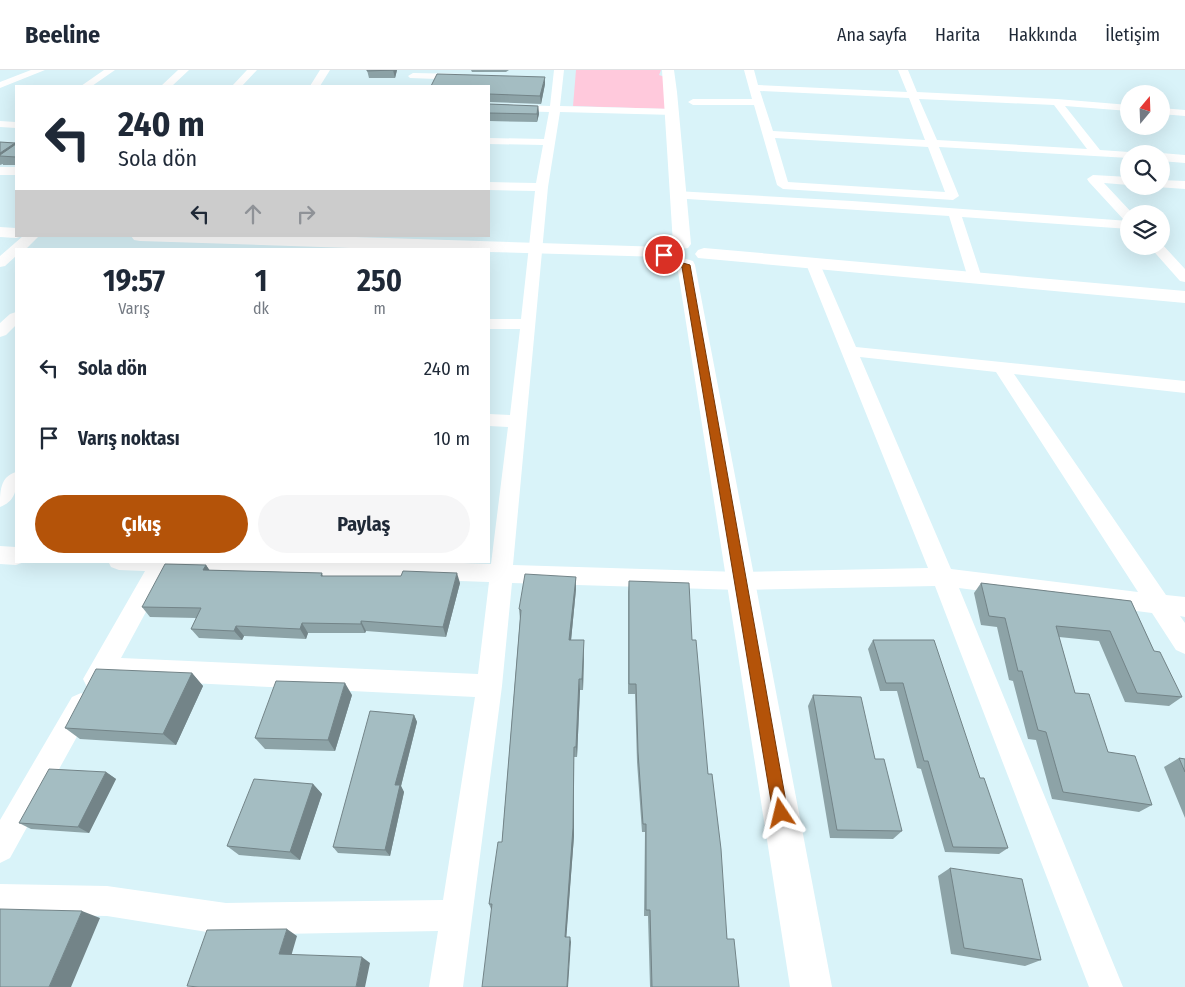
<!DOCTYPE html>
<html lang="tr">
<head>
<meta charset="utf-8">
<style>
  body { margin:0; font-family:"Fira Sans Condensed",sans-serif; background:#f6f6f7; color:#1f2937; height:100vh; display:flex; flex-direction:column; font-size:19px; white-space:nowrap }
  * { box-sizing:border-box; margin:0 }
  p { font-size:16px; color:#747a83 }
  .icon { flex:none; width:28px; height:28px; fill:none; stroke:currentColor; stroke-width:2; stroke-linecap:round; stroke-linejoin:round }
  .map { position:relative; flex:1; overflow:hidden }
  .side { position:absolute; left:15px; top:178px; width:475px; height:315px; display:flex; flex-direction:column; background:#fff; border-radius:0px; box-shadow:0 5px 20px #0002 }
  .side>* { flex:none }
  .top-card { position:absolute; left:15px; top:15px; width:475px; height:152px; border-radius:0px; box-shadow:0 5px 20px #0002; background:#fff; color:#1f2937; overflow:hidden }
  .needle { width:32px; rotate:19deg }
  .fabs { position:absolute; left:1120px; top:15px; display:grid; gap:10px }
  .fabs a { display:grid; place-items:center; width:50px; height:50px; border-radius:50%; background:#fff; box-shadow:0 5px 20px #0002; font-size:25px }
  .pin { position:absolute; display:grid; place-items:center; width:42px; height:42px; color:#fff; margin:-21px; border:2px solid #fff; border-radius:50%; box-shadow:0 1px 5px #0007 }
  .me { position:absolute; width:55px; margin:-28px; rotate:350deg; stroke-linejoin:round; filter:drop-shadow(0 0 4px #0008) }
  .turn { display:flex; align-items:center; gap:18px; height:105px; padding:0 20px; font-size:22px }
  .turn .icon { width:65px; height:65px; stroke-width:2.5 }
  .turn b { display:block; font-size:35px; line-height:42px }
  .lanes { display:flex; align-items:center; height:48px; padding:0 20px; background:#0003; justify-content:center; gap:25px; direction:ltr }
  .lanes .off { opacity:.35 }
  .eta { display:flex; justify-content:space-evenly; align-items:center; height:85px; text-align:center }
  .eta b { font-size:30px; font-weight:700; line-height:35px }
  .cta { display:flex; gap:10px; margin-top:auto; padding:10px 20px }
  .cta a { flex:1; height:58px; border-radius:30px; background:#b45309; color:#fff; font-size:20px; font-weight:700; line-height:58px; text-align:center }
  .cta a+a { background:#f6f6f7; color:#1f2937 }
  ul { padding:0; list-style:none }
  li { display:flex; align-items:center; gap:15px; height:70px; padding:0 20px }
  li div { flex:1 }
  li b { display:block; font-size:19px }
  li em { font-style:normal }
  header { display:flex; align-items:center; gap:30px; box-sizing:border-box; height:70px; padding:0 25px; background:#fff; border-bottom:1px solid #e0e1e3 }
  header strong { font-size:24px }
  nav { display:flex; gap:28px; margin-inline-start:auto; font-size:18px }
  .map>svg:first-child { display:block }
</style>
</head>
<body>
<header>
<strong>Beeline</strong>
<nav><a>Ana sayfa</a><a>Harita</a><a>Hakkında</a><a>İletişim</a></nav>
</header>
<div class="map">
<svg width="1185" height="917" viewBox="0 0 1185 917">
  <rect width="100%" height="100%" fill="#d9f3f9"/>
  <!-- green -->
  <path fill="#ffc9dc" d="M576,0H661L659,5L665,7L667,39L573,36Z"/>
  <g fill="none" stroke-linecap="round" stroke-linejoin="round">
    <!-- street -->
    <path fill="#fff" fill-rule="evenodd" d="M31,0H45L0,18V12Z
      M104,0H115L92,16H81Z
      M178,0H189L172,16H161Z
      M247,0H257L242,16H232Z
      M320,0H330L320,16H310Z
      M554,0H564L560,36L674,39L679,42L674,45L560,42L548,117L513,495L740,502L928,498L806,194L808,191H818L820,194L856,277L1185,311V323L1014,304L1166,525L1185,527V547L1180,546L1185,553V584L1176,580L1152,543L959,518L1123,917H1089L935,516L740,520L512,513L502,616L463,917H429L438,861L226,865L107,846L0,844V814L107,816L226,833L443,830L475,627L109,609L105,617L96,620L87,617L83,609L145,501L119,500L111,497L108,491H406L491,494L508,357L489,356V344L510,345L520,259H489V249H521L535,121L489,120V112L536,113L543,75L489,74V68L544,69L549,42L489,40V34L550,36ZM860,287L996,302L1138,522L951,499ZM168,501L489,512L478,604L121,588Z
      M744,0H754L758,15L907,22L898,0H908L917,22L1057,29L1129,35V41L1065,36L1100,80L1129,82L1134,84H1129V88L939,77L959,126L953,130L783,119L777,115L754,35H693L688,32L693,29H752ZM760,21L909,28L925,70L773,61ZM919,29L1054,35L1087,79L937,70ZM775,68L928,77L945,122L788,112Z
      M413,3L463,4L468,7L463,10L410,8L408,6Z
      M1161,38L1185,40V46L1161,44Z
      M0,51L16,52V58L0,57Z
      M1161,83L1185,85V93L1161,91Z
      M0,97H16V105H0Z
      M1093,105L1129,107V115L1104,113L1133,144H1129V151L1124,150L1089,112L1087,109Z
      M1161,110L1185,111V119L1157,117L1161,116Z
      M676,121L852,131L1129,151V159L962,147L982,208L980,211H970L968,208L949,146L672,128L670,125Z
      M23,166H39L26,179H16V186L5,196L0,197V186Z
      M1161,173L1185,199V212L1180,211L1149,176H1161Z
      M16,242V255L6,265L0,267V253L10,244Z
      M16,402C17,417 17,431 0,437C0,421 0,407 16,402Z
      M0,476L16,477V491L24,492L16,495L0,494Z
      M81,623L90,627L94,635L90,643L10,788L0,793V750L72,627Z"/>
    <!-- secondary -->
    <path fill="#fff" fill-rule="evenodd" d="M662,0H674L677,22L691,174L688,178L682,179L676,178L673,174Z
      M0,157L16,158V166H23L16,168L0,167Z
      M131,166H324L663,177L669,178L672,182L669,186L663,187L489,182V179H380L140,171L134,170Z
      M704,178L1185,221V233L698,188L695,184L698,180Z
      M686,189L693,191L695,195L832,917H790L677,195L679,191Z"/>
  </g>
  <!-- wall -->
  <path fill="#8da3a7" d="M367,0H397L395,8H369Z
    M471,0H509L506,2H472Z
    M545,14L541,34L489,32V16Z
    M489,34L538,36L539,44L537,52L489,51Z
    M0,72L15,73L16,74V95H3V94L0,95Z
    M206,495L209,500L322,503L323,506L460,513L446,567L366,561L365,563H308L306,569L244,566L242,570L199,568L191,559L196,548L150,547L142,537Z
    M576,507V519L571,570L584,581L583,620H580L577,687H574V766L566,867L571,872L491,839L489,834L502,772L520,549L519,539Z
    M629,511L692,570L727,869L739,917H650L648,846H644L645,762H642L637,692L635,624H628V522Z
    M981,513L1131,531L1154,581L1182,627L1169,636L1125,632L1099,571L1059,567L1075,623L1108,682L1152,735L1139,742L1052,729L1036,670L1028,669L1013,611L1009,610L997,557L981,555L974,523Z
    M873,570L980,708L1008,778L999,784L945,782L921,699L917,698L897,621H880L868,579Z
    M192,603L203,616L176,675L80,669L65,658Z
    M352,625L335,681L265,679L255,668Z
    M813,625L875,689L902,761L893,769L830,768L808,636Z
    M414,645L417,652L401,716L404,722L390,786L338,783L333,777Z
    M1179,688L1185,689V748L1164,697Z
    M106,702L116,709L89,763L31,759L19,753Z
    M313,714L322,724L300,790L239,785L227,776Z
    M950,798L1041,890L1025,896L951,884L938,806Z"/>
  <!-- shaded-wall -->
  <path fill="#738488" d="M393,0H397L395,8Z
    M545,7V14L541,34L540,26Z
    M538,36L539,44L537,52V44Z
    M15,73L16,74L0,86V83Z
    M206,495L213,505L203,500Z
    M457,503L460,513L446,567L443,557Z
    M576,507V519L570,581L569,570Z
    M361,551L366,561L365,563L361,554Z
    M302,553L308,563L306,569L300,559Z
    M236,556L244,566L242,570L234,561Z
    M584,570V581L583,620L582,609Z
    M192,603L203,616L176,675L163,664Z
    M579,609L580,620L577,687L576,677Z
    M345,613L352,625L335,681L328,670Z
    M414,645L417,652L401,716L404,722L390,786L385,780L395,715Z
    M574,677V766L566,872L565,867Z
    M106,702L116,709L89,763L78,757Z
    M313,714L322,724L300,790L290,782Z
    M82,841L100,848L71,917H49Z
    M287,859L297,866L290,890L279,884Z
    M570,867L571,872L568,917H567Z
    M362,887L370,893L365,917H356Z"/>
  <!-- building -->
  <path fill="#a4bdc2" stroke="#738488" d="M367,0H393L367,1Z
    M437,4L545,7L540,26L489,24V16H431Z
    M489,34L538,36L537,44L489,43Z
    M0,72L15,73L0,83Z
    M16,74V87L0,86V85Z
    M165,494L206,495L203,500L322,503L321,506H401L403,501L457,503L443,557L361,551V554L302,553L300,559L236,556L234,561L191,559L201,538L142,537Z
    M525,504L576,507L569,570H584L582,609H579L576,677H574L573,758L565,867H570L567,917H482L492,834H489L498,772H502L521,540L519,539Z
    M629,511L689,513L692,570H696L708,704H712L721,779L727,869H734L739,917H652L650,840H646V754H643L638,682L636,614H629Z
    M981,513L1131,531L1154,581L1160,582L1182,627L1137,623L1110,561L1056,556L1075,623L1089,624L1108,682L1135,686L1152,735L1063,722L1046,662L1038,660L1022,601H1018L1005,548L989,546Z
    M873,570H934L980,708H984L1008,778L953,777L928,691H924L903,613H886Z
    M96,599L192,603L163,664L65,658Z
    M276,611L345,613L328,670L255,668Z
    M813,625L861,627L875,689H884L902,761L837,760Z
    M370,641L414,645L395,715H400L385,780L333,777Z
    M1179,688L1185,689V702Z
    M49,699L106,702L78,757L19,753Z
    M254,709L313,714L290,782L227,776Z
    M950,798L1022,809L1041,890L964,878Z
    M0,839L82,841L49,917H0Z
    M287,859L279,884L362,887L356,917H199L187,916L207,860Z"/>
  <!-- route -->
  <path fill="#b45309" stroke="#753606" d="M661,184H666L676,191L690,195L788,743L786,749L781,751L775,749L773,743L682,197L671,195L661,187Z"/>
</svg>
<div class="fabs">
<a><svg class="needle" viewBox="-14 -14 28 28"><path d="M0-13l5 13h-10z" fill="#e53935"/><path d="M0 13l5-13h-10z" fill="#747a83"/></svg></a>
<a><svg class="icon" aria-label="search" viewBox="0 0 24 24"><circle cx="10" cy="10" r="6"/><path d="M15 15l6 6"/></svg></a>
<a><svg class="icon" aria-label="layers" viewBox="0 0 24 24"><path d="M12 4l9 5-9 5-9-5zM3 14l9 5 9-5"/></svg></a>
</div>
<div class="pin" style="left:664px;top:185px;background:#d93025"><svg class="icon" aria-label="arrive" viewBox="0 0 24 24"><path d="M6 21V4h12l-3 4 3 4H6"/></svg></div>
<svg class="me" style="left:781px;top:743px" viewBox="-20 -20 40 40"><path d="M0-17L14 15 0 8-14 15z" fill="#b45309" stroke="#fff" stroke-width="4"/></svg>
<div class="top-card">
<div class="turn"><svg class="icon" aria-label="left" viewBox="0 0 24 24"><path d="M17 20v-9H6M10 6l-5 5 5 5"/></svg><div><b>240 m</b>Sola dön</div></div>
<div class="lanes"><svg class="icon" aria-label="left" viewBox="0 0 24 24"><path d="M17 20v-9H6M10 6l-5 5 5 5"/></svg><svg class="icon off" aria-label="ahead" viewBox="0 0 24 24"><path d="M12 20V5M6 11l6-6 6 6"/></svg><svg class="icon off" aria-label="right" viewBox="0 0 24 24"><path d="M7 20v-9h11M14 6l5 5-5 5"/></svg></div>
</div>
<section class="side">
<div class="eta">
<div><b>19:57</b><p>Varış</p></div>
<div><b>1</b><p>dk</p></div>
<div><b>250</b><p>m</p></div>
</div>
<ul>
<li><svg class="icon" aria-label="left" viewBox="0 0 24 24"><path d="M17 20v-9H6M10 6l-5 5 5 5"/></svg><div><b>Sola dön</b></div><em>240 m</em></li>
<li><svg class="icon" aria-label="arrive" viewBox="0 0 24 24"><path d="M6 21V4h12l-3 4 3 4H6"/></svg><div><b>Varış noktası</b></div><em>10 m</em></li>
</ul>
<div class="cta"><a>Çıkış</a><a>Paylaş</a></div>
</section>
</div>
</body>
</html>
